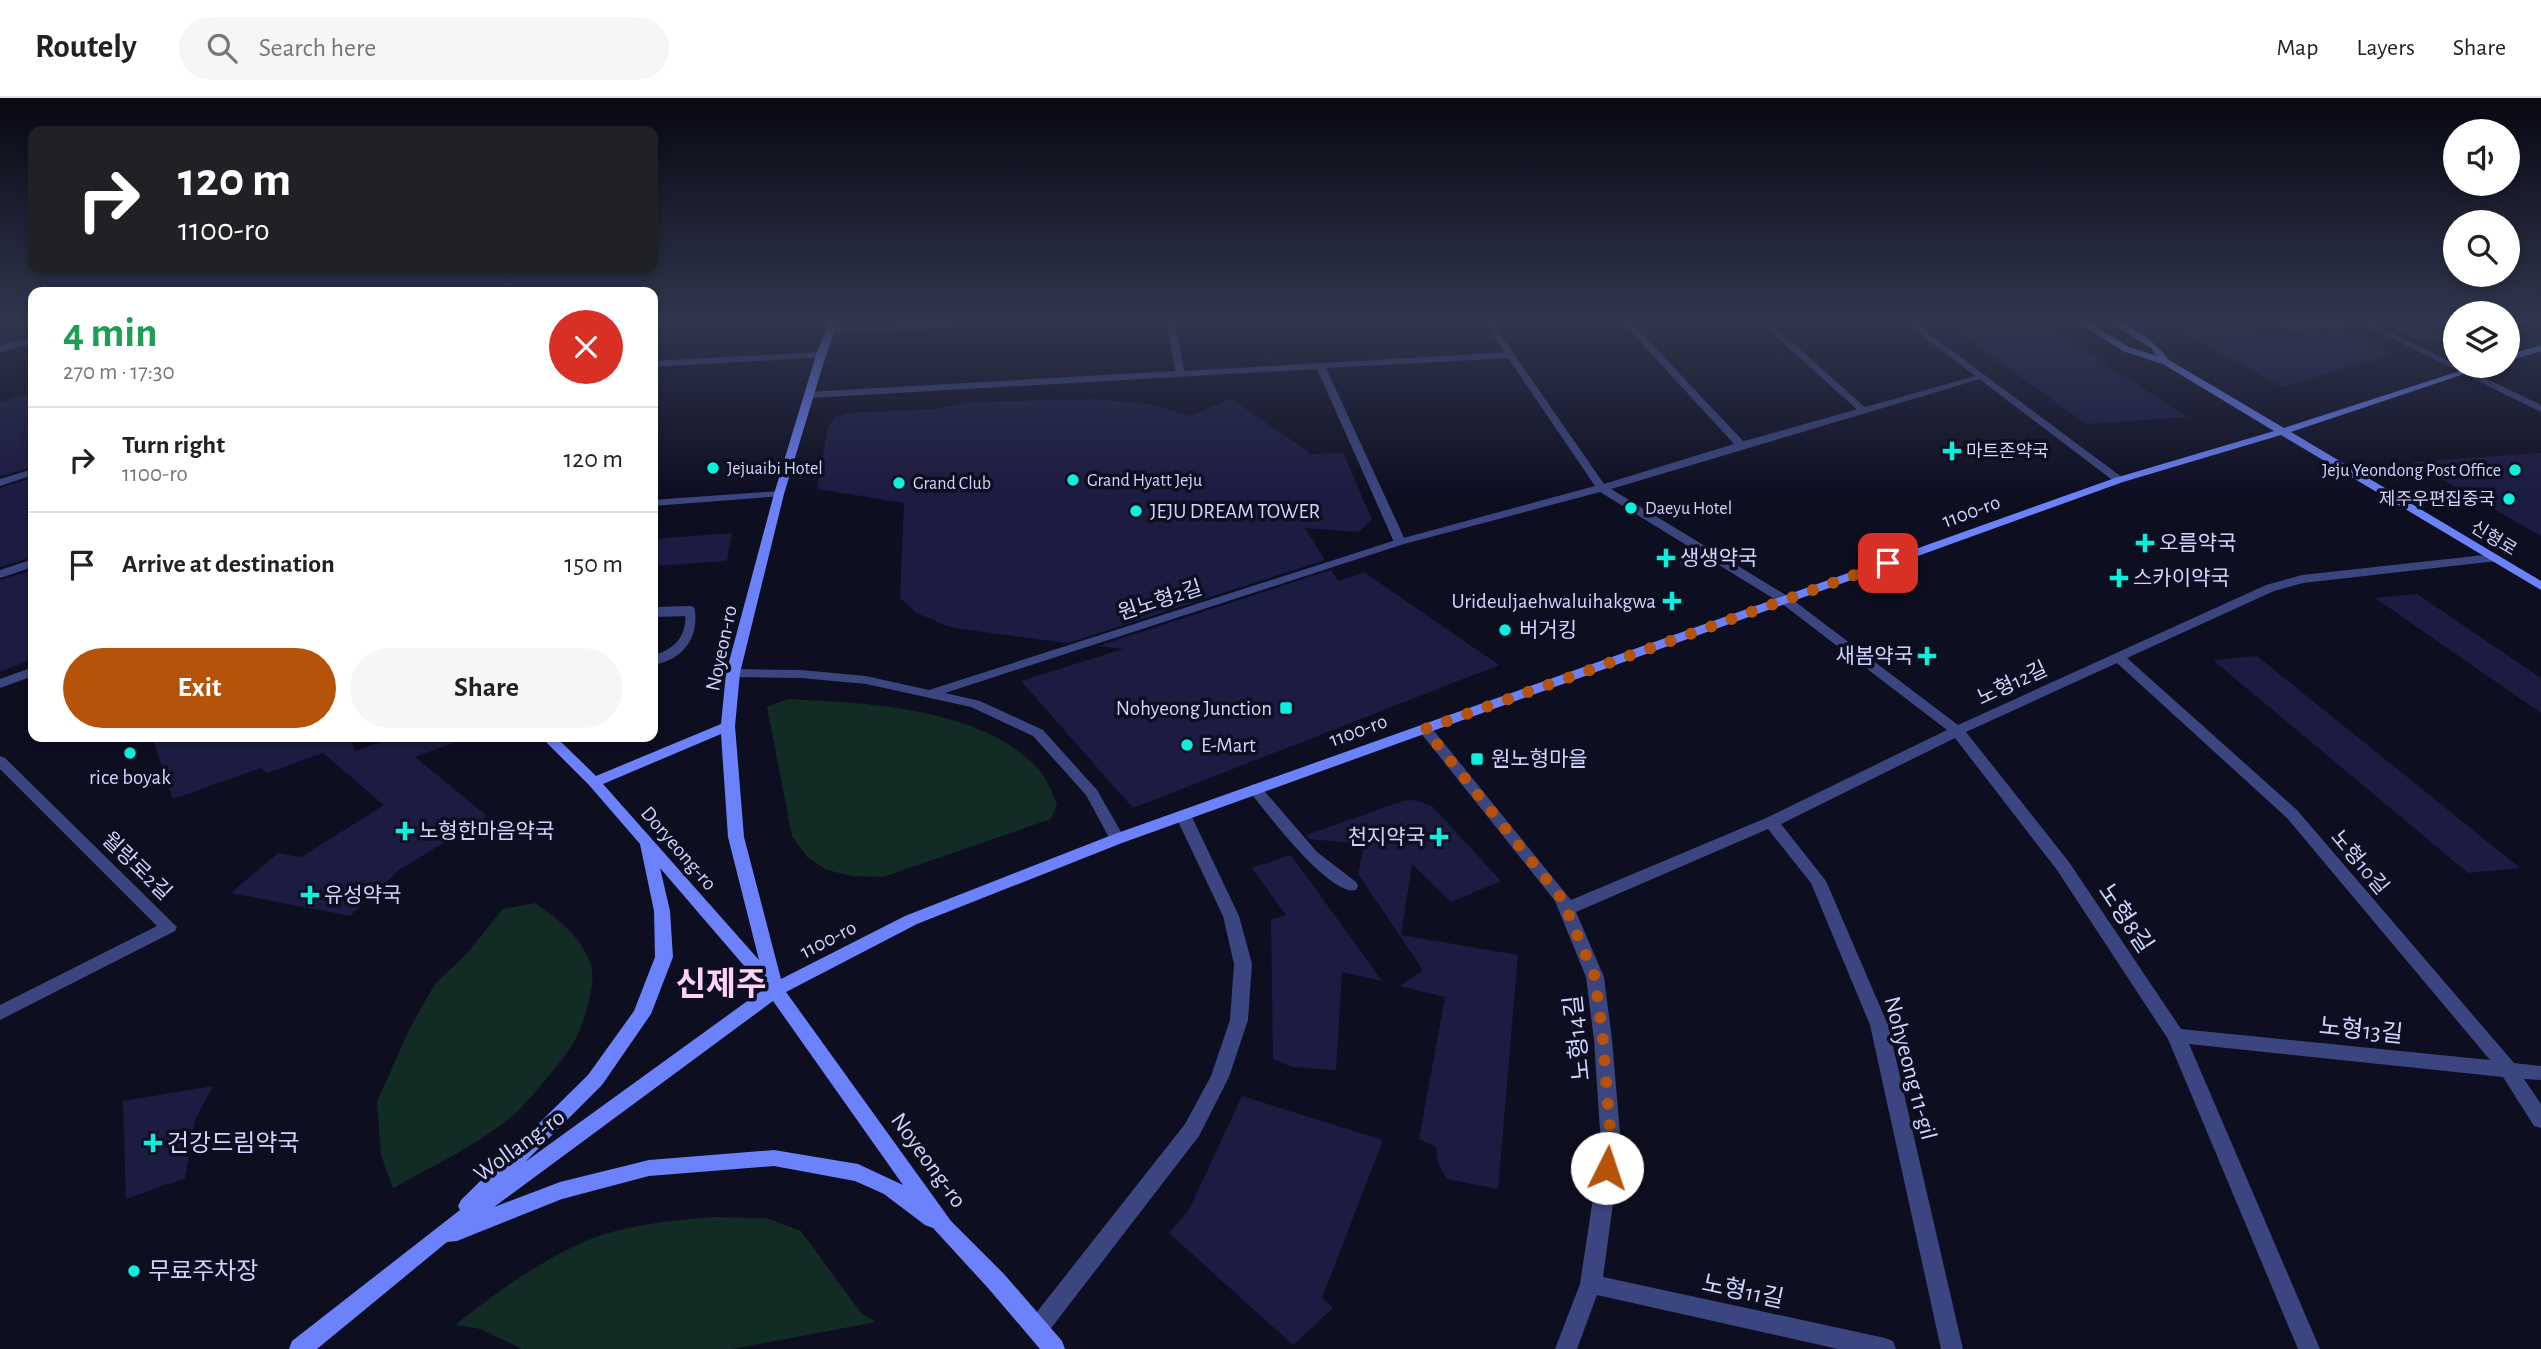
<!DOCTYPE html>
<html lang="en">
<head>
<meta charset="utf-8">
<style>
  body { margin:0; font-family:"Alegreya Sans","Noto Sans KR",sans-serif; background:#f6f6f6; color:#222; height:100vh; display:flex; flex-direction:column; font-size:26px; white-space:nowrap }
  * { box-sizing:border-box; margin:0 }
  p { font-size:23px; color:#767676 }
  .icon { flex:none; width:38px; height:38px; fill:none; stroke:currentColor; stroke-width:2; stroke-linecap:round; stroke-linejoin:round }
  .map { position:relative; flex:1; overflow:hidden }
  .sheet { position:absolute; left:28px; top:189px; width:630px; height:455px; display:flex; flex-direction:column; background:#fff; border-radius:14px; box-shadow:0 4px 10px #0003 }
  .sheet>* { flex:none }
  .hud { position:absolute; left:28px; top:28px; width:630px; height:147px; border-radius:14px; box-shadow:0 4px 10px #0003; background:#202124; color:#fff; overflow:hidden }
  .controls { position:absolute; left:2443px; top:21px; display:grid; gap:14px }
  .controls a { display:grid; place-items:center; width:77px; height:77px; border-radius:50%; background:#fff; box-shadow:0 4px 10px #0003; font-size:35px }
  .pin { position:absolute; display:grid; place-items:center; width:60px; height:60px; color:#fff; margin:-30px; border-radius:14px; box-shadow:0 4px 10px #0006 }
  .me { position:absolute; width:77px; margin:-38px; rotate:4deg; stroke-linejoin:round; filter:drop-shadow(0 0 5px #0008) }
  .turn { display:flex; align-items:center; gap:24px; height:147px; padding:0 35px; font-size:32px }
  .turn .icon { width:91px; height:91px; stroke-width:2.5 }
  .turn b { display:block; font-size:49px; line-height:60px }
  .round { display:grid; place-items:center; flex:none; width:74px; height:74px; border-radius:37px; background:#f6f6f6 }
  .headline { display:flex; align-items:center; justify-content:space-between; height:119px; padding:0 35px }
  h1 { font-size:42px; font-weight:700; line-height:52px; color:#1e9e55 }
  .button { display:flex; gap:14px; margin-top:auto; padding:14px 35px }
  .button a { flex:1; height:80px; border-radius:42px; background:#b45309; color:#fff; font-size:28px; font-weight:700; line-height:80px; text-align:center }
  .button a+a { background:#f6f6f6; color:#222 }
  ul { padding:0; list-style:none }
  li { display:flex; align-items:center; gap:21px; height:105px; padding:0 35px; border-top:2px solid #e0e0e0 }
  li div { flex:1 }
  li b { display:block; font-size:26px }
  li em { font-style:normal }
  header { display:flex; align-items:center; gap:42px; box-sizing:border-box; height:98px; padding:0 35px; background:#fff; border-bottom:2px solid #e0e0e0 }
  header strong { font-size:33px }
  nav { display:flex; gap:38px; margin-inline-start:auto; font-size:24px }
  .search { width:490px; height:63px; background:#f6f6f6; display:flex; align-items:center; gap:18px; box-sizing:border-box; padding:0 24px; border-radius:38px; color:#767676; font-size:26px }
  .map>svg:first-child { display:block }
</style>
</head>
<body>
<header>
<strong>Routely</strong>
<div class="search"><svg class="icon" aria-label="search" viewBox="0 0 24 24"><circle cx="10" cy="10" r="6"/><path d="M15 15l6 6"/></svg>Search here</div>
<nav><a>Map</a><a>Layers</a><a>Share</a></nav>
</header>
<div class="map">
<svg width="2541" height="1251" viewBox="0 0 2541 1251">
  <rect width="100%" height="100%" fill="#0e0e21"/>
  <!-- green -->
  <path fill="#122b25" d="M2379,223H2455V242C2428,250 2404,235 2379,223Z
    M788,601C867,605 984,609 1040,673C1048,682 1052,696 1057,706L1051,721L883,779L852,778L827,772L807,759L792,738L767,609Z
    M535,805C559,822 581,838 591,867C597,885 583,928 574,944C566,958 528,1004 516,1015C480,1046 435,1067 393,1090L381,1057L377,1004L409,932L435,886L468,854L503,811Z
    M714,1119L766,1120L801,1133L861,1215L876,1224L732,1251H522L481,1231L455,1227C490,1199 536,1166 577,1147C618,1127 669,1123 714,1119Z"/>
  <!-- building -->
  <path fill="#1c1b42" d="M1943,223H2039L2187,319L2086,326Z
    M2163,223H2235L2265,239L2345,233L2392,256L2282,289Z
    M33,294V369L0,378V304Z
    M1094,301L1148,306L1190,318L1231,301L1312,356L1343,355L1372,422L1358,434L1305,430L1325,462L1068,545L953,530L916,515L900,500L904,405L817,391L828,329L835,319L847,315L936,311L970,304Z
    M2541,355V438L2412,364Z
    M33,380V459L0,469V390Z
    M732,435L727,463L653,468V441Z
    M33,472V561L0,574V482Z
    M1331,472L1338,483L1364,474L1499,567L1133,710L1021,583L1123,551L1098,548Z
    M2417,496L2541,580V615L2375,500Z
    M2257,558L2520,770L2468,775L2213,562Z
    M152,639H360V642L352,645L355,653L396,639H462V642L415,659L487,718L398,773L350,818L231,795L278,755L301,759L384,707L323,655L267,675L261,670L173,701Z
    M1415,702L1432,708L1501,783L1451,804L1412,766L1401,837L1518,857L1498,1091L1447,1081L1438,1065L1436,1049L1419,1041L1445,899L1400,888L1423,872L1358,776L1364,746L1309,741L1306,737L1403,703Z
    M1291,757L1382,883L1342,874L1336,972L1292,969L1273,961L1271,822L1286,817L1252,770Z
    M213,988L195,1022L185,1080L126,1101L123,1003Z
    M1242,998L1383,1042L1322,1200L1333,1210L1293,1247L1169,1135L1189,1112Z"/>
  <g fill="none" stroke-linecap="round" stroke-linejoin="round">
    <!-- service -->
    <path stroke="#3b457f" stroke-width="10" d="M653,514L690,513C693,539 679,557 653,562"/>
    <!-- minor -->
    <path fill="#3b457f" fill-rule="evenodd" d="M653,223H658L653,227Z
      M970,223H1022L1018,226L831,235L827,232L831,229Z
      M1167,223H1175L1184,273L1511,254L1516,257L1511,260L1326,270L1406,444L1400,447L1394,444L1317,271L809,300L804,297L809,294L1175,273Z
      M1621,223H1630L1745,345V349H1737Z
      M1759,223H1768L1867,311V315H1861Z
      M1903,223H1912L2123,380V384H2115Z
      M2258,223L2294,226L2361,223L2370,225L2366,228L2294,232L2262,226Z
      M821,254L824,255V259L653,269V263Z
      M33,371V377L0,388V381Z
      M779,393L783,394V398L653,408V402Z
      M2493,456L2499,460L2497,463L2303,485L2274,493L2127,560L2297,712L2514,965L2541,968V982L2524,981L2541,1006V1030L2534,1028L2503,979L2189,946L2320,1251H2298L2168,941L2057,772L1955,640L1781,726L1826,783L1888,927L1963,1251H1941L1870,927L1811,785L1768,731L1576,814L1604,879L1612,942L1621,1047L1603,1179L1885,1240L1893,1243L1896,1251H1838L1597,1197L1577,1251H1555L1580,1186L1601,1047L1594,942L1586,879L1555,803L1420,634L1418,631L1420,628H1430L1571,802L1766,720L1947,632L1781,505L1779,502L1781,499H1789L1958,627L2266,487L2302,477ZM2117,565L2287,720L2490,962L2181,931L2069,764L1966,634Z
      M33,461V469L0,480V472Z
      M33,569V578L0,590V581Z
      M0,658L5,660L177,829L175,833L0,922V907L157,828L0,671Z
      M1255,686L1260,688L1317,754L1356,784L1358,788L1356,792C1330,799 1266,714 1250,694L1248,691L1250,688Z
      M1183,712L1191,717L1239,818L1252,866L1248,922L1229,979L1199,1038L1045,1238L1037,1241L1029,1238L1026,1231L1029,1224L1185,1026L1211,978L1230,922L1234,866L1223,818L1175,717Z"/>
    <!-- tertiary -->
    <path fill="#3b457f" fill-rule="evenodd" d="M1483,223H1491L1604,386L1737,345L1979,277L1987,279L1611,391L1789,499L1791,502L1789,505H1781L1600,394L1404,446L945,595L980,603L1043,632L1097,692L1125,741L1122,745H1112L1086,697L1033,638L971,609L866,586L801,580L733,579L726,575L733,571L801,572L866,578L929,592L1396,442L1595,388Z
      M2357,223H2367L2455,266V268H2460L2541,307V314Z
      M33,239V245L0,254V248Z"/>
    <!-- secondary -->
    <path fill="#6b82fa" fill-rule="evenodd" d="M830,223H838L826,257L784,396L740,575L735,628L744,739L781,881L905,818L1112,737L2115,380L2274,333L2163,266L2123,253L2076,223H2086L2129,249L2157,258L2151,250L2108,223C2129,222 2157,246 2169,262L2284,330L2475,268H2488L2291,334L2541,483V492L2281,337L2123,384L1122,745L917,826L786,894L951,1123L1004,1176L1062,1243L1065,1251H1040L988,1190L933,1130L925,1127L884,1096L855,1083L774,1068L649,1078L562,1101L457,1143L447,1144L317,1251H289L292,1243L460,1112L458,1108L461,1102L588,977L634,913L655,859L654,813L640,746L589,687L541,639H556L596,678L721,626L726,575L774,396L816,257ZM721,636L728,739L759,862L603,686ZM660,770L764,891L525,1064L602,987L651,916L673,859L670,813ZM773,903L903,1087L858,1066L774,1052L649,1062L560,1084L494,1109Z
      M2541,247V253L2508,263V257Z"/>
  </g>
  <!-- sky -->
  <linearGradient id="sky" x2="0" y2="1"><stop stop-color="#080812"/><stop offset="0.56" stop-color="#30364e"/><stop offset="1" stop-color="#30364e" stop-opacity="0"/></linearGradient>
  <rect width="2541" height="398" fill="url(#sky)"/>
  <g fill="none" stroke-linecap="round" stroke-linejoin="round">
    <!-- route -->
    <path stroke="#b45309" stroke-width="12" stroke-dasharray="0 21.6" d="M1607,1070L1611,1047L1603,942L1595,879L1562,801L1425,631L1888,465"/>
  </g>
  <!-- markers -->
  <g fill="#09f1dd" stroke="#0e0e21" stroke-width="2.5">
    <path d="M1948.5 342.5h7v7h7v7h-7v7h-7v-7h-7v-7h7z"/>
    <circle cx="713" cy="370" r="7"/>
    <circle cx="2515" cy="372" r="7"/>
    <circle cx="1073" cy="382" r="7"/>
    <circle cx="899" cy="385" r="7"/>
    <circle cx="2509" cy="401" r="7"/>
    <circle cx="1631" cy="410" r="7"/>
    <circle cx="1136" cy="413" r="7"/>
    <path d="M2141.5 434.5h7v7h7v7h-7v7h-7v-7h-7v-7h7z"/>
    <path d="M1662.5 449.5h7v7h7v7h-7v7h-7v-7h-7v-7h7z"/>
    <path d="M2115.5 469.5h7v7h7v7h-7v7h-7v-7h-7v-7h7z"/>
    <path d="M1668.5 492.5h7v7h7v7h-7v7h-7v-7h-7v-7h7z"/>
    <circle cx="1505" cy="532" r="7"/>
    <path d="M1923.5 547.5h7v7h7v7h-7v7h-7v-7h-7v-7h7z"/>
    <rect x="1279" y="603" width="14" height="14" rx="3.5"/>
    <circle cx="1187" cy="647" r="7"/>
    <circle cx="130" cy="655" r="7"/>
    <rect x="1470" y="654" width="14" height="14" rx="3.5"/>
    <path d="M401.5 722.5h7v7h7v7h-7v7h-7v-7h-7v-7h7z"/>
    <path d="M1435.5 728.5h7v7h7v7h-7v7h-7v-7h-7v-7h7z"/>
    <path d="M306.5 786.5h7v7h7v7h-7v7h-7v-7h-7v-7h7z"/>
    <path d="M149.5 1034.5h7v7h7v7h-7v7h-7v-7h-7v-7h7z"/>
    <circle cx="134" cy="1173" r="7"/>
  </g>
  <g text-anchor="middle" stroke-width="7" stroke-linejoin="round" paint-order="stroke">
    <!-- far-poi labels -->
    <g font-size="18" fill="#d0d4fd" stroke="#0e0e21" text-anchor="start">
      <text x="1966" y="359">마트존약국</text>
      <text x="727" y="376">Jejuaibi Hotel</text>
      <text x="2501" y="378" text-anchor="end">Jeju Yeondong Post Office</text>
      <text x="1087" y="388">Grand Hyatt Jeju</text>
      <text x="913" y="391">Grand Club</text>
      <text x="2495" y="407" text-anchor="end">제주우편집중국</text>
      <text x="1645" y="416">Daeyu Hotel</text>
    </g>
    <!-- far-street labels -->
    <g font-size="18" fill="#d0d4fd" stroke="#0e0e21">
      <text transform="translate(2494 440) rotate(31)" y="6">신형로</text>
    </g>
    <!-- poi labels -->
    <g font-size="21" fill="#d0d4fd" stroke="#0e0e21" text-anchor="start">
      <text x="1150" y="420">JEJU DREAM TOWER</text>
      <text x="2159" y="452">오름약국</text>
      <text x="1680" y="467">생생약국</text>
      <text x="2133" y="487">스카이약국</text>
      <text x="1656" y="510" text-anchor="end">Urideuljaehwaluihakgwa</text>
      <text x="1519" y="539">버거킹</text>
      <text x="1913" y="565" text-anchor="end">새봄약국</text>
      <text x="1272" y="617" text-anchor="end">Nohyeong Junction</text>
      <text x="1201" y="654">E-Mart</text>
      <text x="1491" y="668">원노형마을</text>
      <text x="130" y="686" text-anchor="middle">rice boyak</text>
      <text x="419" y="740">노형한마음약국</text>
      <text x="1425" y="746" text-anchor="end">천지약국</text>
      <text x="324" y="804">유성약국</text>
    </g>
    <!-- street labels -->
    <g font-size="21" fill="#d0d4fd" stroke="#0e0e21">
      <text transform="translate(1971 413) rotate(-20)" y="7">1100-ro</text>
      <text transform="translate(1160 502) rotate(-18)" y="7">원노형2길</text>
      <text transform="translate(721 550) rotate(-78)" y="7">Noyeon-ro</text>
      <text transform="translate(2012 585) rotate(-25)" y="7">노형12길</text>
      <text transform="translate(1358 632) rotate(-20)" y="7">1100-ro</text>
      <text transform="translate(679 750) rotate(49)" y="7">Doryeong-ro</text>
      <text transform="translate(2360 764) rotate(50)" y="7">노형10길</text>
      <text transform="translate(137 768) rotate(44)" y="7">월랑로2길</text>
      <text transform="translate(828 841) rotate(-27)" y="7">1100-ro</text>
    </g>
    <!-- near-street labels -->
    <g font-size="24" fill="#d0d4fd" stroke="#0e0e21">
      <text transform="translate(2126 820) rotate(56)" y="8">노형8길</text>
      <text transform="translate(2361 932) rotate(6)" y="8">노형13길</text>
      <text transform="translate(1577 940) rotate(-96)" y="8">노형14길</text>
      <text transform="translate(1911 970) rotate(75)" y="8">Nohyeong 11-gil</text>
      <text transform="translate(519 1047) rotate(-36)" y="8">Wollang-ro</text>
      <text transform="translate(929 1062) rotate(54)" y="8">Noyeong-ro</text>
      <text transform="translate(1743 1193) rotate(12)" y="8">노형11길</text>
    </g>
    <!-- near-poi labels -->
    <g font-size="24" fill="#d0d4fd" stroke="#0e0e21" text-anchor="start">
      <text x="167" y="1053">건강드림약국</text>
      <text x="148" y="1181">무료주차장</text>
    </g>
    <!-- near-district labels -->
    <g font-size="33" font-weight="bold" fill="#fdd2f6" stroke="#0e0e21">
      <text x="721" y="897">신제주</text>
    </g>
  </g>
</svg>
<div class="controls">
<a><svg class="icon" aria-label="sound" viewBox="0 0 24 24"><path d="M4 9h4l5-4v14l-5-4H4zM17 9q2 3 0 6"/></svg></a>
<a><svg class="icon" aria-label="search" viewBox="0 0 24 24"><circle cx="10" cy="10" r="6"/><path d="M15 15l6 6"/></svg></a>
<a><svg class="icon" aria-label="layers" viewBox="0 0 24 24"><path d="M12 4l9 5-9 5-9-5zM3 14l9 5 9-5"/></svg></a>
</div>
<div class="pin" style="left:1888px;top:465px;background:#d93025"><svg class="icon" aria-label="arrive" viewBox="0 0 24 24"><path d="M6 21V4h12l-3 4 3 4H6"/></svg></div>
<svg class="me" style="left:1607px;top:1070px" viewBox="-20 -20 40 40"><circle r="19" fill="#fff"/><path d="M0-13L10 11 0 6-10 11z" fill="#b45309"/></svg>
<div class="hud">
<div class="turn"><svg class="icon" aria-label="right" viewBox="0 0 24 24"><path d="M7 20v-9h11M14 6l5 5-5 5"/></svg><div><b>120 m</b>1100-ro</div></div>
</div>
<section class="sheet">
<div class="headline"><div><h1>4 min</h1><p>270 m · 17:30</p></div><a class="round" style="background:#d93025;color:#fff"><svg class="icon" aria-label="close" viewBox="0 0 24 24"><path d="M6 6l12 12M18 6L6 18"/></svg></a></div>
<ul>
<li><svg class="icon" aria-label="right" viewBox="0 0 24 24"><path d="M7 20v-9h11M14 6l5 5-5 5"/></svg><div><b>Turn right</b><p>1100-ro</p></div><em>120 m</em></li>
<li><svg class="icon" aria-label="arrive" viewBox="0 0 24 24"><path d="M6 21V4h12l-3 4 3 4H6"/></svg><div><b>Arrive at destination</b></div><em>150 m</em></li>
</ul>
<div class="button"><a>Exit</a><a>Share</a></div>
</section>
</div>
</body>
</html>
